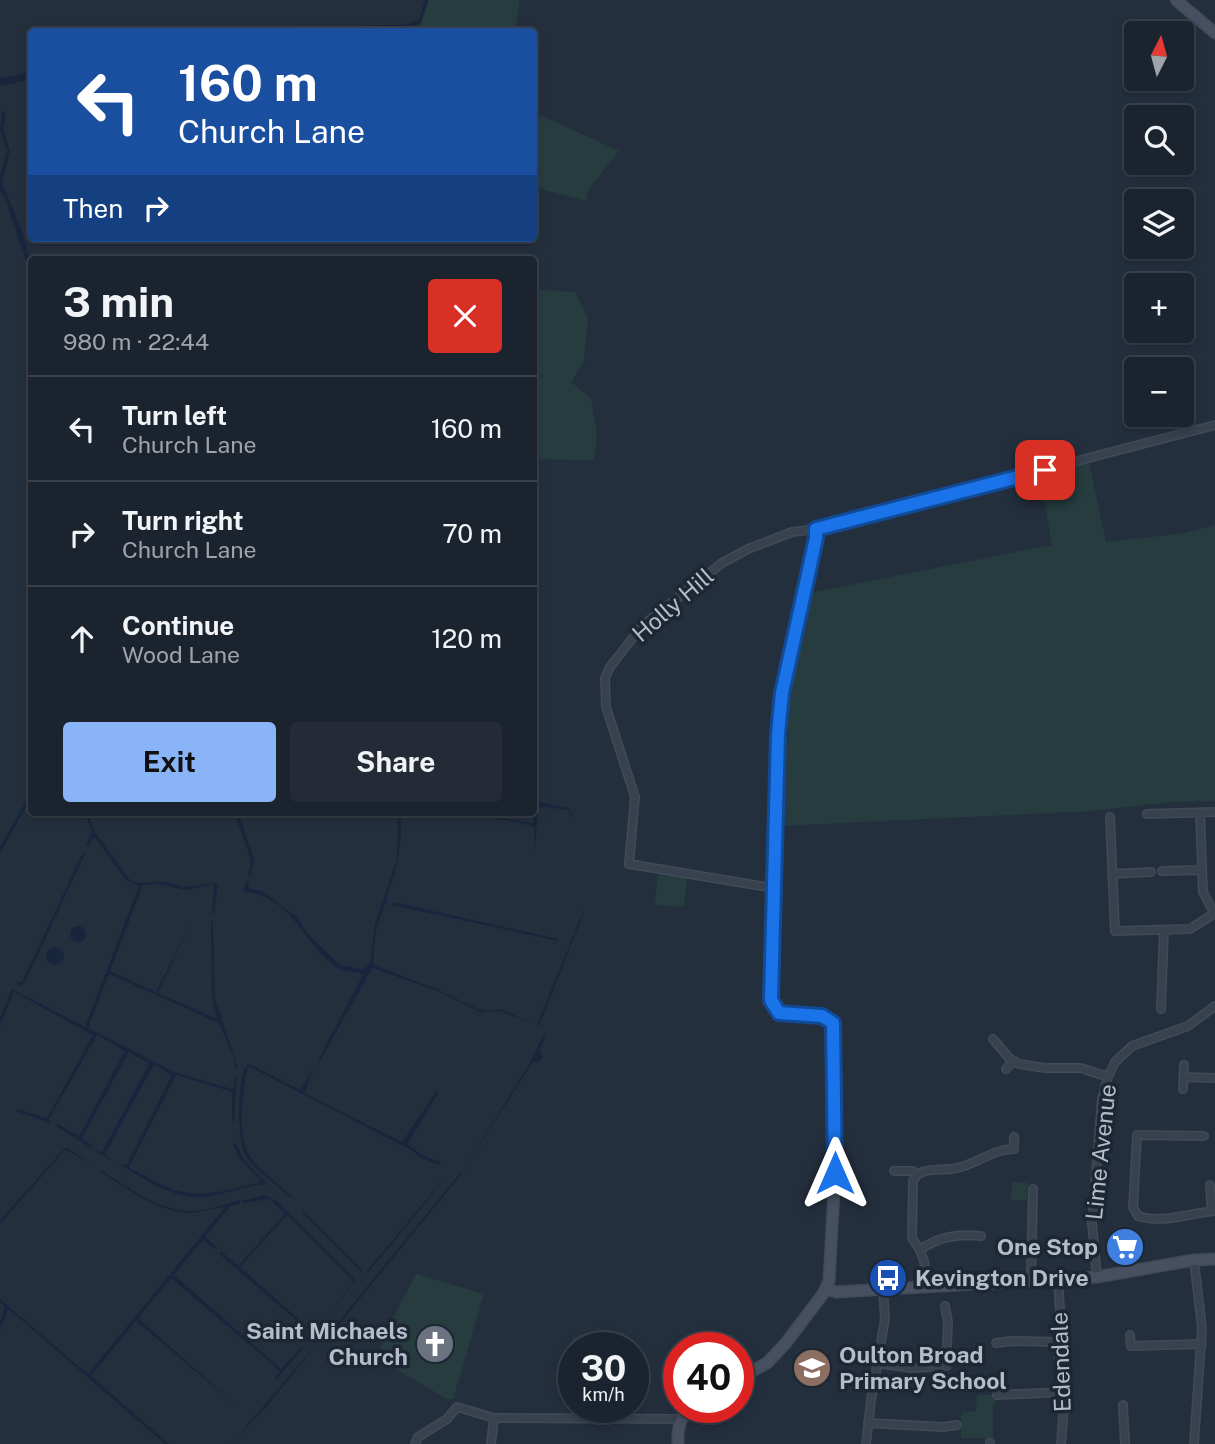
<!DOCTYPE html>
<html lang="en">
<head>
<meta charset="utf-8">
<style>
  body { margin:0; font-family:"Public Sans",sans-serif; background:#242b36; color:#f1f3f6; height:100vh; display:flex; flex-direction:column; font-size:26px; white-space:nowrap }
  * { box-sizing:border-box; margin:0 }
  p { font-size:23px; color:#a0a4aa }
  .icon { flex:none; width:38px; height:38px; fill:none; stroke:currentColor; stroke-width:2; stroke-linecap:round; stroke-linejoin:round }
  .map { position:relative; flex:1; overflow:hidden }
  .sheet { position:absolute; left:28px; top:256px; width:509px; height:560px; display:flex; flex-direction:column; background:#1b232e; border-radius:7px; box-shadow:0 4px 10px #0003,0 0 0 2px #39404a }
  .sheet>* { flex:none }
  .top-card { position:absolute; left:28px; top:28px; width:509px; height:214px; border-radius:7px; box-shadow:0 4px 10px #0003,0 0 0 2px #39404a; background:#1a4fa0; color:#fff; overflow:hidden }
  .needle { width:46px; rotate:6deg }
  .tools { position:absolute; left:1124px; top:21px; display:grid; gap:14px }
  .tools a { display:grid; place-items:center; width:70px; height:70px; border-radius:7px; background:#1b232e; box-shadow:0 4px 10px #0003,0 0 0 2px #39404a; font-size:35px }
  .speed { position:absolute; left:558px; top:1332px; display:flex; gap:14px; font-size:35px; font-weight:700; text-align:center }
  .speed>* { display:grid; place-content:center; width:91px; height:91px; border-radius:50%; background:#1b232e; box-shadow:0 4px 10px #0003,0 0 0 2px #39404a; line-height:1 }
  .speed small { font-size:18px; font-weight:400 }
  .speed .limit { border:10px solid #d22; background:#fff; color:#111 }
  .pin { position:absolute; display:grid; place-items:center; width:60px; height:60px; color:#fff; margin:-30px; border-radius:14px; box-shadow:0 4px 10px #0006 }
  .me { position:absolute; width:77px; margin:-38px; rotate:0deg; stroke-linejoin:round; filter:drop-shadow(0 0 5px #0008) }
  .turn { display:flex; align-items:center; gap:24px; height:147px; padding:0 35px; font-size:32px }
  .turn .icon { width:91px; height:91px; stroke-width:2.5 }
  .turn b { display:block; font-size:49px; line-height:60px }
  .then { display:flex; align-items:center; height:66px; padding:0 35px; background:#0003; gap:14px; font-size:26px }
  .round { display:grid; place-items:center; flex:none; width:74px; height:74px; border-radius:7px; background:#242b36 }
  .headline { display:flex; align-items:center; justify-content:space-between; height:119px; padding:0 35px }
  h1 { font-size:42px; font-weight:700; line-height:52px }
  .cta { display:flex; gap:14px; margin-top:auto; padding:14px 35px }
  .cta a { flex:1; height:80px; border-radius:7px; background:#8ab4f8; color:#111; font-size:28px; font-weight:700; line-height:80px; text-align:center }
  .cta a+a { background:#242b36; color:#f1f3f6 }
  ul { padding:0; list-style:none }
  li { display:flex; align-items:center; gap:21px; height:105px; padding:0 35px; border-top:2px solid #39404a }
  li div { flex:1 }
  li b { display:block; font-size:26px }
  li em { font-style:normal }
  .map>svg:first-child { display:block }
</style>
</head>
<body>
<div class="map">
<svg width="1215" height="1444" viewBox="0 0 1215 1444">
  <rect width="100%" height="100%" fill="#242f3e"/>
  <!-- green -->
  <path fill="#263c3f" d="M429,0H520L515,31L417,32Z
    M534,112L619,151L589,188L586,201L534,187Z
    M534,287L544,290L575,292L588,318L584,361L571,382L591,399L597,434L594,460L534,459Z
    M1089,462L1106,542L1186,533L1215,525V801L1171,802L1092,811L780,826L788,735V696L807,610L814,592L1052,545L1040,475Z
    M658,875L687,878L684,907L655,905Z
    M1012,1182L1028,1183L1027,1200H1011Z
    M416,1274L484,1294L453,1399H447L394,1368L375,1364L389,1326Z
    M573,1337L588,1338L587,1347L574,1348V1368L571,1367Z
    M977,1395H995V1405H993V1440L985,1441L984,1438H961V1415L964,1412L976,1411Z"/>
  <!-- water -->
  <path fill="#17263c" d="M425,0H428L421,23L404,28H287L227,31L272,26L403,25L419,20Z
    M31,72L30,82L27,80L0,86V78Z
    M2,111L6,112L3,128L10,151L2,183C14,211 29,244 32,274C33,287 32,301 31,314L26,261L6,201L0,190V176L7,151L0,130Z
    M534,789L538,802L568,808L571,811L572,817L568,810L538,806L535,849L534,827L531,825L462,812L533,823Z
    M31,792V797L0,854V847Z
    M84,812H87L95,832L130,880L137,883L166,882L183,887L218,883L214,914H212L214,884L186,890L158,884L143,885L110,971L156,992L190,925L158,993L217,1019L212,997L211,921L213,922L215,998L238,1069L236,1070L234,1058L219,1023L109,974L88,1028L176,1073L233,1089L235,1077H237L234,1122L232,1121V1092L176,1075L129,1167C185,1201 199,1198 261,1182L238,1156L233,1144L236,1143L244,1160L267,1184C245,1186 224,1195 202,1197C171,1199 143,1178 117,1163L126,1166L172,1075L154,1064L105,1154L111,1160L95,1151L102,1152L149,1064L129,1052L82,1138L93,1146L91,1148L56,1126L57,1124L79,1136L125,1051L97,1035L49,1119L50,1123L16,1111L17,1109L47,1118L93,1035L14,992L0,1025V1018L12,989L85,1027L139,886L125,879L96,839L93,838L89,847L86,845L92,830Z
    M234,812H238L254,859L251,876H248L251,860Z
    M398,812H400C404,844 396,870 386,900L388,904H385L376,931L373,964L404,977L435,988L478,1009L487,1011L502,1009L531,1023L500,1011L480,1012L438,991L372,968L320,1061L318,1060L363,975C355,970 345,973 337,968C302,944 293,895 243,892L246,881H249L248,888L262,891L298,918L307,933L340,965L363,969L370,963L375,924L397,859Z
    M83,852L85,854L24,984L19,986L16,982H22Z
    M393,902L558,939V941L392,905Z
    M584,909V912L539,1026L537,1025Z
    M70 934a8 8 0 1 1 16 0a8 8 0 1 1-16 0Z
    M46 956a9 9 0 1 1 18 0a9 9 0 1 1-18 0Z
    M544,1035L546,1036L539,1051L543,1057L539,1062H533L464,1169L528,1066Z
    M249,1064L300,1090L314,1068L304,1093L402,1142L437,1090L438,1093L407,1144L424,1156L441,1162L440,1165L421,1158L411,1150L248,1066C243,1088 237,1133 248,1153C256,1168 279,1184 292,1196L290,1197C276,1184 254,1170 245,1154C237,1140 236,1071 249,1064Z
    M66,1147L92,1164L65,1150L0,1224V1220Z
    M99,1169C126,1185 159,1212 192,1211C208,1210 225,1204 240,1200V1204L231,1206L205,1236L217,1248L216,1250L203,1240L174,1275L281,1369L301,1347L303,1348L277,1379L275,1378L280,1371L171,1278L138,1318L240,1409L136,1321L91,1376L169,1444H165L11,1311H8L0,1329V1321L5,1307L0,1302V1299L88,1374L225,1207C213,1208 200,1213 187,1213C155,1211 125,1187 98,1170Z
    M461,1172H463L329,1337L324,1339Z
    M443,1180V1181L368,1273L366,1272Z
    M265,1195L277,1201L356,1281L322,1322L354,1282L287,1215L240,1267L312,1331L319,1326L306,1342L303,1341L310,1332L219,1254L221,1251L238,1266L285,1214L269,1199L243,1203L242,1201Z
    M304,1211L363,1271L362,1273L302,1213Z
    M315,1347L267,1406L231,1444L309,1353Z"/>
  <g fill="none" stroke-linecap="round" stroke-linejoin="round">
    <defs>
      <path id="street" d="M816,529V538L782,693L773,888L629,864L635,797L606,707L605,678L610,667L642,626L722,563L748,549L792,532L816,529L1215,425
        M1200,812L1203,892L1214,913
        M1147,814L1215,812
        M1110,817L1115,931L1190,929L1215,913
        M1162,871L1201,870
        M1112,874L1151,872
        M1161,1009L1164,930
        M993,1039L1009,1058L1019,1064L1045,1068H1081L1108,1077
        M1006,1069L1013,1061
        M1184,1077L1215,1078
        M1183,1089L1184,1065
        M1204,1136L1137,1135L1133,1207L1138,1216C1162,1224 1190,1213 1215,1211
        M894,1171H913L917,1175C929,1166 947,1172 961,1167C979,1162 994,1149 1014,1149V1137
        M917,1175L913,1181L912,1238L920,1250L924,1261L927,1287
        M1210,1185L1212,1211
        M920,1250C939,1236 958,1234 981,1236
        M1194,1260L1202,1328L1194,1444
        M1097,1277L1092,1223L1102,1099L1108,1077L1115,1062L1132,1046L1188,1026L1215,1006
        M1058,1279L1060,1309L1058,1352L1065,1392L1061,1444
        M1031,1281L1033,1189
        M1130,1335L1131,1346L1202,1344
        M996,1343L1011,1341L1057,1342
        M877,1363L912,1368L946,1366L948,1322L945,1306
        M997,1395L1065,1392
        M1123,1405L1125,1444
        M868,1423L943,1427L957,1425
        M990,1443V1444
        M415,1444L418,1437L447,1419L457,1407L494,1418L680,1419
        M491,1444L494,1418
        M866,1444L871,1400L885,1319L883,1289"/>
      <path id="secondary" d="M1176,0L1215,33
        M826,1289L836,1292L1097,1277L1194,1260L1215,1259
        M738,1379L767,1363L785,1344L823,1294L829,1281L835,1173L834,1030L829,1018C809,1010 781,1024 771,1000L773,888
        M678,1444C677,1429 680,1420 688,1407"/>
    </defs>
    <!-- street casing -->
    <use href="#street" stroke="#414a57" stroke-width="10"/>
    <!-- secondary casing -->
    <use href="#secondary" stroke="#414a57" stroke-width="13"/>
    <!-- street -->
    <use href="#street" stroke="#38414e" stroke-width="7"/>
    <!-- secondary -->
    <use href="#secondary" stroke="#465061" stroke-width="10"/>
  </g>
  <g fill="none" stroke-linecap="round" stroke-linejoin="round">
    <defs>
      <path id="route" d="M835,1173L833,1023L822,1016L779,1013L771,1000L778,734L782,693L816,538V529L1045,470"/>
    </defs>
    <!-- route casing -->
    <use href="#route" stroke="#114b97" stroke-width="18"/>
    <!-- route -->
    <use href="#route" stroke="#1a73e8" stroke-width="12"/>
  </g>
  <!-- icons -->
  <defs>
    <symbol id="supermarket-disc" viewBox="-11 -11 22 22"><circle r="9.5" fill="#3f7fe0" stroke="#1d2633"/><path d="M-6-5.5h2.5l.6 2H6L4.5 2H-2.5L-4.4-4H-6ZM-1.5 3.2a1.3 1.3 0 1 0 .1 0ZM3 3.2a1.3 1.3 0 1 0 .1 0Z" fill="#fff"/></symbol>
    <symbol id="bus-disc" viewBox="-11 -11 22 22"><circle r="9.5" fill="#1a4fb4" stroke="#1d2633"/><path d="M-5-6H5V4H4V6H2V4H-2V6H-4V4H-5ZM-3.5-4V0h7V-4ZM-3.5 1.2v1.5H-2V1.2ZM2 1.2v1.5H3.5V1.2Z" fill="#fff"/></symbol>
    <symbol id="church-disc" viewBox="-11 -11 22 22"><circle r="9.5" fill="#6b7280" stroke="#1d2633"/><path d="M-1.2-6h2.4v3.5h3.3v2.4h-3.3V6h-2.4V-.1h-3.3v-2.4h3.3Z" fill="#fff"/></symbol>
    <symbol id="school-disc" viewBox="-11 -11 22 22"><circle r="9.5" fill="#8d6e63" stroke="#1d2633"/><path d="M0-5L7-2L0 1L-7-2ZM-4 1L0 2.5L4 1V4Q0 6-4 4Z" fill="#fff"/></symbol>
  </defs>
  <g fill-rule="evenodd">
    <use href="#supermarket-disc" x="1103" y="1225" width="44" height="44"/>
    <use href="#bus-disc" x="866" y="1256" width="44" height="44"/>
    <use href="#church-disc" x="413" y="1322" width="44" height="44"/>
    <use href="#school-disc" x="790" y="1346" width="44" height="44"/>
  </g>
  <g text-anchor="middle" stroke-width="7" stroke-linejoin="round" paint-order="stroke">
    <!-- street labels -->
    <g font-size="23" fill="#b4bcc9" stroke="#1d2633">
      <text transform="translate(673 605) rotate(-41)" y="8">Holly Hill</text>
      <text transform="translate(1101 1152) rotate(-84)" y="8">Lime Avenue</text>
      <text transform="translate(1061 1362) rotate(-92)" y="8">Edendale</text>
    </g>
    <!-- poi labels -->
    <g font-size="23" font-weight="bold" fill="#b4bcc9" stroke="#1d2633" text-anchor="end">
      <text x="1098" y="1255">One Stop</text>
      <text x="915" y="1286" text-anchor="start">Kevington Drive</text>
      <text x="408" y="1339">Saint Michaels<tspan x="408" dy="26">Church</tspan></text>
      <text x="839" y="1363" text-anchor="start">Oulton Broad<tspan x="839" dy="26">Primary School</tspan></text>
    </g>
  </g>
</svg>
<div class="tools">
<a><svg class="needle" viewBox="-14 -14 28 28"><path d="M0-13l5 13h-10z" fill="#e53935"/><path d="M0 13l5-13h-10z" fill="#a0a4aa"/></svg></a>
<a><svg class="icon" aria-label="search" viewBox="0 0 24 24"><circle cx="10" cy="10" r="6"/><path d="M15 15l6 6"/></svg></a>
<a><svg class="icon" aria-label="layers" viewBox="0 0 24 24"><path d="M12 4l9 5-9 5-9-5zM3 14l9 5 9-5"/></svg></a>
<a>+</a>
<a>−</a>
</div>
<div class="speed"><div>30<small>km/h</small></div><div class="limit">40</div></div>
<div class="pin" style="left:1045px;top:470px;background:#d93025"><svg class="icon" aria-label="arrive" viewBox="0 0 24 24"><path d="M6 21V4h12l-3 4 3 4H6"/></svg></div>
<svg class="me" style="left:835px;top:1173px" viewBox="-20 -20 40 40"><path d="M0-17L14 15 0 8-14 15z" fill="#1a73e8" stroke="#fff" stroke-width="4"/></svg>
<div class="top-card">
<div class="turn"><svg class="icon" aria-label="left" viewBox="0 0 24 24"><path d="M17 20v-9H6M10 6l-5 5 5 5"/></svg><div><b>160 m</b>Church Lane</div></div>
<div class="then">Then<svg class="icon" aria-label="right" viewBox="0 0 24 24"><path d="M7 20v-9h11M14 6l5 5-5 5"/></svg></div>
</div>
<section class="sheet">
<div class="headline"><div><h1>3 min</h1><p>980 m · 22:44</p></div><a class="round" style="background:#d93025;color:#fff"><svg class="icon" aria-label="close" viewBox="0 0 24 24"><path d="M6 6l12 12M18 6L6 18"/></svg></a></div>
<ul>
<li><svg class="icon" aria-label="left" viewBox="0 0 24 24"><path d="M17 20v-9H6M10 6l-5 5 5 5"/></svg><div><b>Turn left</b><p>Church Lane</p></div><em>160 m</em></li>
<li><svg class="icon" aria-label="right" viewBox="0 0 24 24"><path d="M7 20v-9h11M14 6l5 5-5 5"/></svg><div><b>Turn right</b><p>Church Lane</p></div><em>70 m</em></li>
<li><svg class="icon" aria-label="ahead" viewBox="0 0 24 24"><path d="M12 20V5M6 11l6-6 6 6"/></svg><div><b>Continue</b><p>Wood Lane</p></div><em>120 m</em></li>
</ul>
<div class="cta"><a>Exit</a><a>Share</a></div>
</section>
</div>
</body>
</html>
